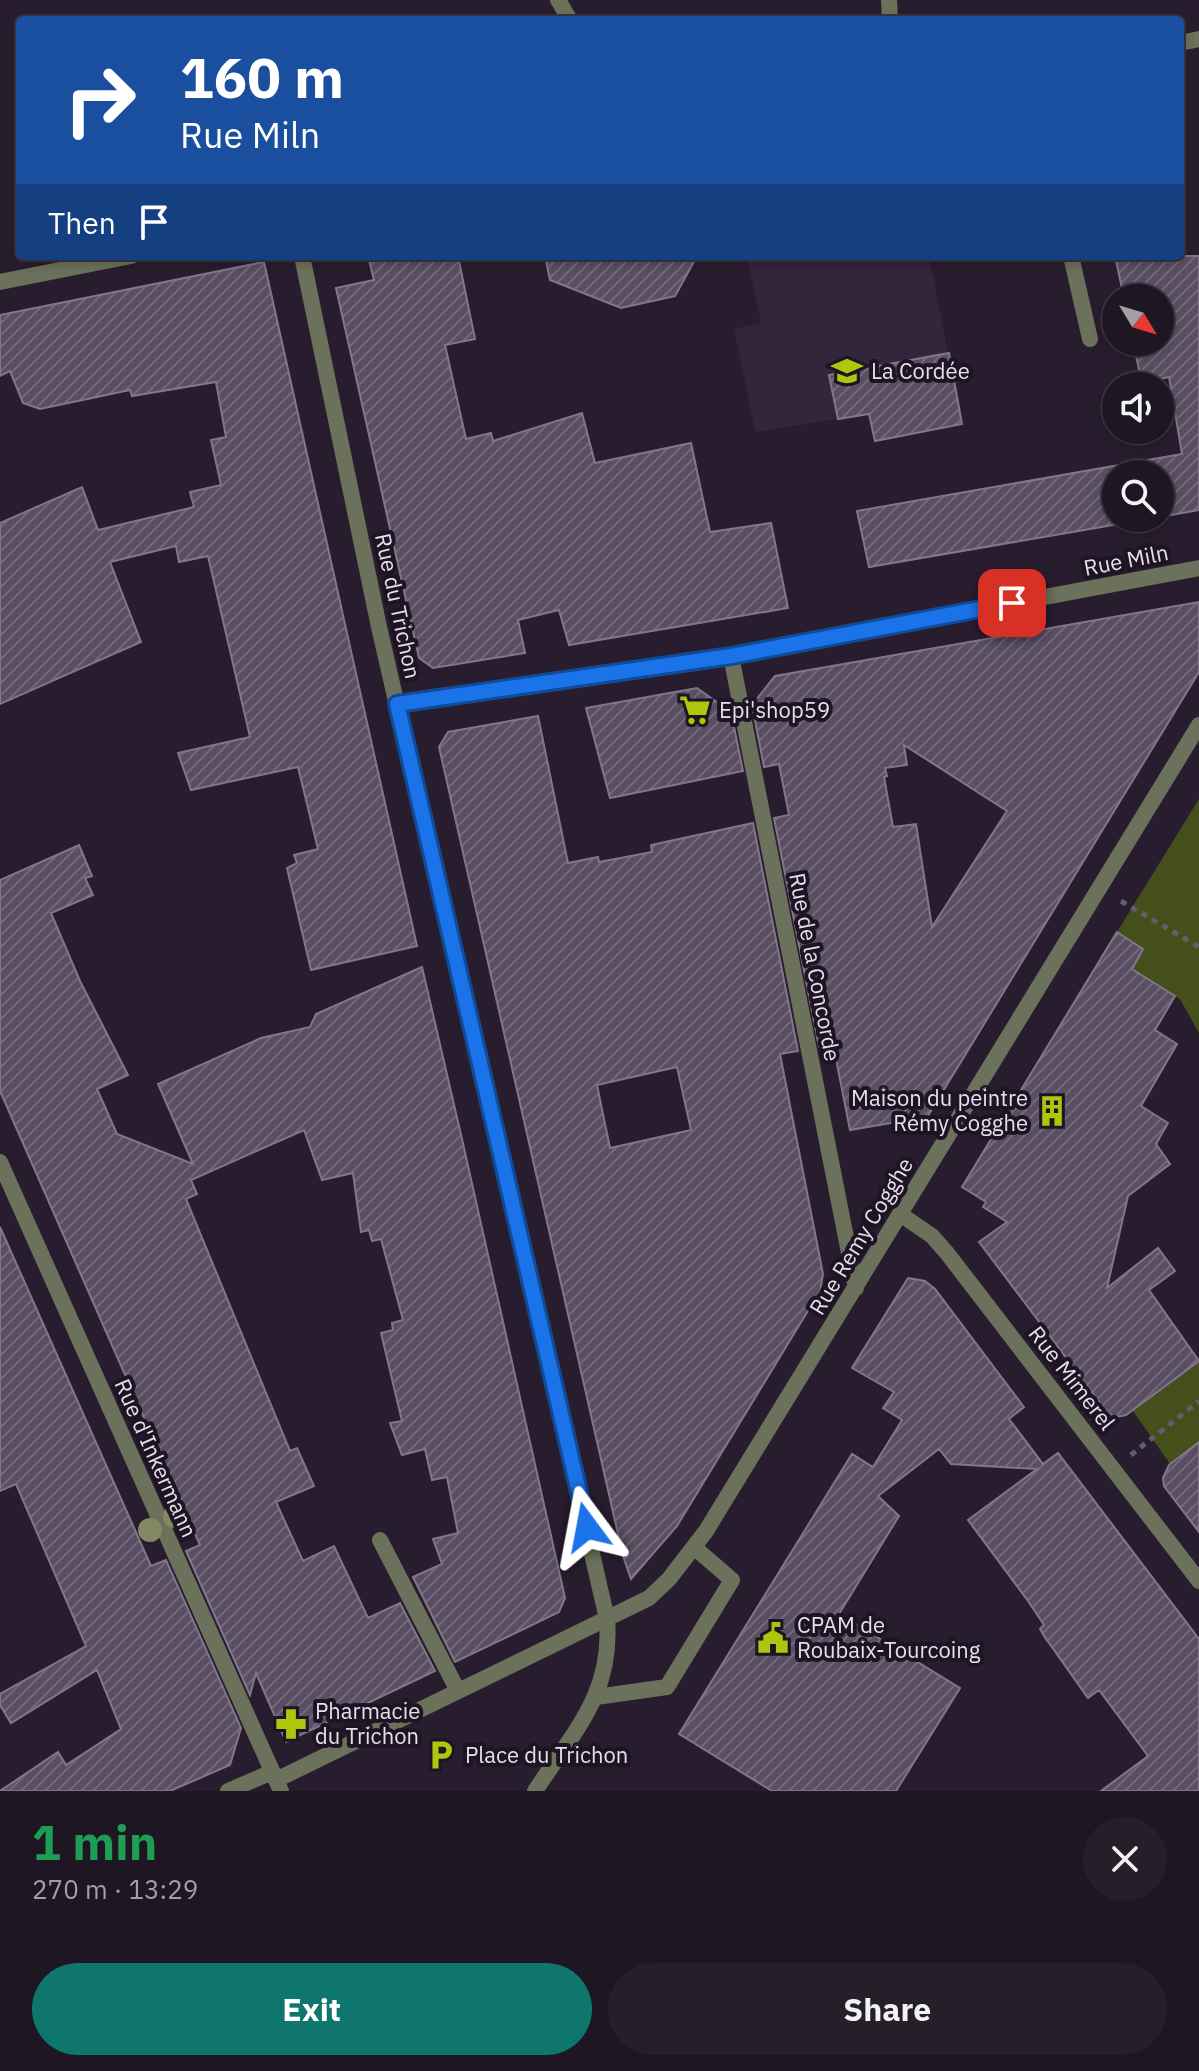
<!DOCTYPE html>
<html lang="en">
<head>
<meta charset="utf-8">
<style>
  body { margin:0; font-family:"IBM Plex Sans",sans-serif; background:#261f2a; color:#f1f3f6; height:100vh; display:flex; flex-direction:column; font-size:30px; white-space:nowrap }
  * { box-sizing:border-box; margin:0 }
  p { font-size:26px; color:#a19fa5 }
  .icon { flex:none; width:44px; height:44px; fill:none; stroke:currentColor; stroke-width:2; stroke-linecap:round; stroke-linejoin:round }
  .map { position:relative; height:1791px; overflow:hidden }
  .drawer { display:flex; flex-direction:column; background:#1e1622; flex:1 }
  .drawer>* { flex:none }
  .top-card { position:absolute; left:16px; top:16px; width:1168px; height:244px; border-radius:8px; box-shadow:0 4px 12px #0003,0 0 0 2px #3c3540; background:#1a4fa0; color:#fff; overflow:hidden }
  .needle { width:52px; rotate:128deg }
  .buttons { position:absolute; left:1102px; top:284px; display:grid; gap:16px }
  .buttons a { display:grid; place-items:center; width:72px; height:72px; border-radius:50%; background:#1e1622; box-shadow:0 4px 12px #0003,0 0 0 2px #3c3540; font-size:40px }
  .pin { position:absolute; display:grid; place-items:center; width:68px; height:68px; color:#fff; margin:-34px; border-radius:16px; box-shadow:0 4px 12px #0006 }
  .me { position:absolute; width:88px; margin:-44px; rotate:347deg; stroke-linejoin:round; filter:drop-shadow(0 0 6px #0008) }
  .turn { display:flex; align-items:center; gap:28px; height:168px; padding:0 32px; font-size:36px }
  .turn .icon { width:104px; height:104px; stroke-width:2.5 }
  .turn b { display:block; font-size:56px; line-height:68px }
  .then { display:flex; align-items:center; height:76px; padding:0 32px; background:#0003; gap:16px; font-size:30px }
  .round { display:grid; place-items:center; flex:none; width:84px; height:84px; border-radius:42px; background:#261f2a }
  .overview { display:flex; align-items:center; justify-content:space-between; height:136px; padding:0 32px }
  h1 { font-size:48px; font-weight:700; line-height:60px; color:#1e9e55 }
  .cta { display:flex; gap:16px; margin-top:auto; padding:16px 32px }
  .cta a { flex:1; height:92px; border-radius:48px; background:#0f766e; color:#fff; font-size:32px; font-weight:700; line-height:92px; text-align:center }
  .cta a+a { background:#261f2a; color:#f1f3f6 }
  .map>svg:first-child { display:block }
</style>
</head>
<body>
<div class="map">
<svg width="1199" height="1791" viewBox="0 0 1199 1791">
  <defs>
    <pattern id="building-hatch" width="6" height="6" patternUnits="userSpaceOnUse" patternTransform="scale(2)"><rect width="6" height="6" fill="#5a4f62"/><path d="M-1 1l2-2M0 6l6-6M5 7l2-2" fill="none" stroke="#726879"/></pattern>
  </defs>
  <rect width="100%" height="100%" fill="#281d2e"/>
  <!-- built -->
  <path fill="#33253c" d="M747,256H929L962,424L875,441L868,414L755,432L734,329L761,323Z"/>
  <!-- green -->
  <path fill="#454f1c" d="M1199,799V1033L1180,999L1131,969L1143,949L1117,932Z
    M1199,1361V1442L1170,1464L1133,1411Z"/>
  <!-- building -->
  <path fill="url(#building-hatch)" stroke="#82768b" stroke-width="2" fill-rule="evenodd" d="M368,256H458L475,339L445,345L466,439L491,433L493,441L582,413L595,463L691,443L710,532L771,523L788,608L569,645L559,610L518,620L525,653L433,668L419,658L336,288L374,280Z
    M545,256H697L675,296L621,308L550,280Z
    M1115,256H1199V510L1160,517V474H1116V518H1154L869,567L857,511L1182,454L1169,377L1142,383L1133,342H1160V298H1124Z
    M264,262L417,946L311,970L287,868L297,863L294,855L318,849L298,767L191,790L178,753L250,737L208,556L179,562L176,546L110,562L141,642L0,704V523L82,487L98,530L194,507L190,492L221,485L211,440L226,437L216,382L132,396L130,390L40,409L23,403L10,371L0,376V315Z
    M949,353L962,424L875,441L869,414L838,419L829,375Z
    M1199,602V672L923,1124L914,1119L850,1130L833,1044L819,1047L774,818L789,815L779,764L764,767L752,705L775,676ZM904,745L1007,811L932,927L916,824L893,827L884,777L887,776L885,768L907,765Z
    M697,688L731,712L743,771L610,798L586,708Z
    M538,716L568,863L598,857L599,862L652,852L651,845L753,823L798,1051L780,1054L823,1274L820,1291L677,1526L631,1579L623,1556L439,747L448,732ZM677,1067L691,1130L610,1148L597,1085Z
    M79,845L92,876L85,878L93,895L51,913L80,981L128,1075L97,1089L117,1134L193,1164L158,1084L261,1038L310,1027L316,1014L422,967L462,1139L565,1598L559,1612L455,1662L413,1577L442,1564L433,1539L458,1533L447,1477L432,1480L425,1449L402,1455L390,1423L402,1421L381,1333L393,1330L392,1323L403,1320L381,1239L372,1241L369,1230L361,1232L353,1173L322,1180L304,1130L191,1180L197,1194L186,1199L290,1451L297,1448L314,1486L276,1502L303,1561L334,1546L368,1618L400,1603L435,1671L286,1742L256,1673L250,1695L186,1551L200,1545L0,1091V880Z
    M1117,932L1143,949L1132,969L1175,996L1155,1030L1177,1044L1141,1106L1168,1123L1156,1144L1170,1164L1128,1196L1107,1288L1158,1248L1175,1271L1149,1290L1199,1361L1126,1415L1116,1417L1107,1412L979,1242L1007,1222L983,1207L986,1202L962,1187Z
    M0,1227L151,1566L166,1560L241,1728L230,1765L170,1791H0L58,1752L66,1765L121,1729L97,1670L11,1723L0,1705V1694L86,1646L16,1484L0,1491Z
    M908,1278L925,1281L935,1289L1024,1407L1009,1419L1043,1464L1058,1453L1199,1639V1791H1101L1148,1756L1099,1690L1088,1698L1044,1636L1040,1629L1044,1625L1028,1601L968,1520L1037,1469L951,1464L939,1449L878,1496L899,1516L836,1619L841,1615L960,1688L896,1791H772L679,1734L852,1454L873,1467L902,1420L883,1408L894,1392L852,1368Z
    M1199,1442V1532L1164,1486L1163,1478L1169,1465Z"/>
  <g fill="none" stroke-linecap="round" stroke-linejoin="round">
    <!-- path -->
    <path stroke="#665d6c" stroke-width="5" stroke-dasharray="6 6" stroke-linecap="butt" d="M1121,901L1199,947
      M1131,1455L1199,1401"/>
    <!-- service -->
    <path stroke="#6b715a" stroke-width="16" d="M1071,256L1090,339
      M380,1540L458,1691
      M596,1697L667,1687L732,1580L695,1548"/>
    <!-- minor -->
    <path stroke="#6b715a" stroke-width="16" d="M558,0L570,20
      M889,0L890,20
      M1180,43L1199,39
      M302,256L379,627L607,1619C613,1694 574,1731 535,1791
      M0,282L131,256
      M731,656L856,1288
      M397,704L731,656L1199,568
      M0,1162L281,1791
      M900,1214L932,1236L947,1253L1199,1581
      M276,1780L649,1598L669,1579L706,1531L1199,725
      M228,1791L272,1772"/>
  </g>
  <!-- trees -->
  <g fill="#848963">
    <circle cx="175" cy="1516" r="12"/>
    <circle cx="150" cy="1530" r="12"/>
  </g>
  <g fill="none" stroke-linecap="round" stroke-linejoin="round">
    <defs>
      <path id="route" d="M587,1527L397,704L731,656L1012,603"/>
    </defs>
    <!-- route casing -->
    <use href="#route" stroke="#114b97" stroke-width="20"/>
    <!-- route -->
    <use href="#route" stroke="#1a73e8" stroke-width="14"/>
  </g>
  <!-- icons -->
  <defs>
    <symbol id="school-bare" viewBox="-9 -9 18 18"><path d="M0-5L7-2L0 1L-7-2ZM-4 1L0 2.5L4 1V4Q0 6-4 4Z" fill="#adc60e" stroke="#1e1424" stroke-width="2.5" paint-order="stroke"/></symbol>
    <symbol id="supermarket-bare" viewBox="-9 -9 18 18"><path d="M-6-5.5h2.5l.6 2H6L4.5 2H-2.5L-4.4-4H-6ZM-1.5 3.2a1.3 1.3 0 1 0 .1 0ZM3 3.2a1.3 1.3 0 1 0 .1 0Z" fill="#adc60e" stroke="#1e1424" stroke-width="2.5" paint-order="stroke"/></symbol>
    <symbol id="building-bare" viewBox="-9 -9 18 18"><path d="M-4-6H4V6H1V3H-1V6H-4ZM-2.5-4.3h1.7v1.8h-1.7ZM.8-4.3h1.7v1.8H.8ZM-2.5-1h1.7V.8h-1.7ZM.8-1h1.7V.8H.8Z" fill="#adc60e" stroke="#1e1424" stroke-width="2.5" paint-order="stroke"/></symbol>
    <symbol id="civic-bare" viewBox="-9 -9 18 18"><path d="M-.6-6.5H3V-4.5H.6V-3L4-1V1h2V6H-6V1h2V-1L-.6-3ZM-1.2 2.5V6h2.4V2.5Z" fill="#adc60e" stroke="#1e1424" stroke-width="2.5" paint-order="stroke"/></symbol>
    <symbol id="pharmacy-bare" viewBox="-9 -9 18 18"><path d="M-2-6h4v4h4v4h-4v4h-4v-4h-4v-4h4Z" fill="#adc60e" stroke="#1e1424" stroke-width="2.5" paint-order="stroke"/></symbol>
    <symbol id="parking-bare" viewBox="-9 -9 18 18"><path d="M-3.5-5.5H1a3.5 3.5 0 0 1 0 7H-1V5.5H-3.5ZM-1-3.4V-.6H.8a1.4 1.4 0 0 0 0-2.8Z" fill="#adc60e" stroke="#1e1424" stroke-width="2.5" paint-order="stroke"/></symbol>
  </defs>
  <g fill-rule="evenodd">
    <use href="#school-bare" x="825" y="349" width="44" height="44"/>
    <use href="#supermarket-bare" x="673" y="688" width="44" height="44"/>
    <use href="#building-bare" x="1030" y="1089" width="44" height="44"/>
    <use href="#civic-bare" x="751" y="1616" width="44" height="44"/>
    <use href="#pharmacy-bare" x="269" y="1702" width="44" height="44"/>
    <use href="#parking-bare" x="419" y="1733" width="44" height="44"/>
  </g>
  <g text-anchor="middle" stroke-width="8" stroke-linejoin="round" paint-order="stroke">
    <!-- poi labels -->
    <g font-size="22" fill="#e6e0eb" stroke="#1e1424" text-anchor="start">
      <text x="871" y="379">La Cordée</text>
      <text x="719" y="718">Epi'shop59</text>
      <text x="1028" y="1106" text-anchor="end">Maison du peintre<tspan x="1028" dy="25">Rémy Cogghe</tspan></text>
      <text x="797" y="1633">CPAM de<tspan x="797" dy="25">Roubaix-Tourcoing</tspan></text>
      <text x="315" y="1719">Pharmacie<tspan x="315" dy="25">du Trichon</tspan></text>
      <text x="465" y="1763">Place du Trichon</text>
    </g>
    <!-- street labels -->
    <g font-size="22" fill="#e6e0eb" stroke="#1e1424">
      <text transform="translate(1126 560) rotate(-11)" y="8">Rue Miln</text>
      <text transform="translate(398 606) rotate(78)" y="8">Rue du Trichon</text>
      <text transform="translate(815 967) rotate(79)" y="8">Rue de la Concorde</text>
      <text transform="translate(861 1236) rotate(-59)" y="8">Rue Remy Cogghe</text>
      <text transform="translate(1072 1378) rotate(52)" y="8">Rue Mimerel</text>
      <text transform="translate(156 1458) rotate(66)" y="8">Rue d'Inkermann</text>
    </g>
  </g>
</svg>
<div class="buttons">
<a><svg class="needle" viewBox="-14 -14 28 28"><path d="M0-13l5 13h-10z" fill="#e53935"/><path d="M0 13l5-13h-10z" fill="#a19fa5"/></svg></a>
<a><svg class="icon" aria-label="sound" viewBox="0 0 24 24"><path d="M4 9h4l5-4v14l-5-4H4zM17 9q2 3 0 6"/></svg></a>
<a><svg class="icon" aria-label="search" viewBox="0 0 24 24"><circle cx="10" cy="10" r="6"/><path d="M15 15l6 6"/></svg></a>
</div>
<div class="pin" style="left:1012px;top:603px;background:#d93025"><svg class="icon" aria-label="arrive" viewBox="0 0 24 24"><path d="M6 21V4h12l-3 4 3 4H6"/></svg></div>
<svg class="me" style="left:587px;top:1527px" viewBox="-20 -20 40 40"><path d="M0-17L14 15 0 8-14 15z" fill="#1a73e8" stroke="#fff" stroke-width="4"/></svg>
<div class="top-card">
<div class="turn"><svg class="icon" aria-label="right" viewBox="0 0 24 24"><path d="M7 20v-9h11M14 6l5 5-5 5"/></svg><div><b>160 m</b>Rue Miln</div></div>
<div class="then">Then<svg class="icon" aria-label="arrive" viewBox="0 0 24 24"><path d="M6 21V4h12l-3 4 3 4H6"/></svg></div>
</div>
</div>
<section class="drawer">
<div class="overview"><div><h1>1 min</h1><p>270 m · 13:29</p></div><a class="round"><svg class="icon" aria-label="close" viewBox="0 0 24 24"><path d="M6 6l12 12M18 6L6 18"/></svg></a></div>
<div class="cta"><a>Exit</a><a>Share</a></div>
</section>
</body>
</html>
